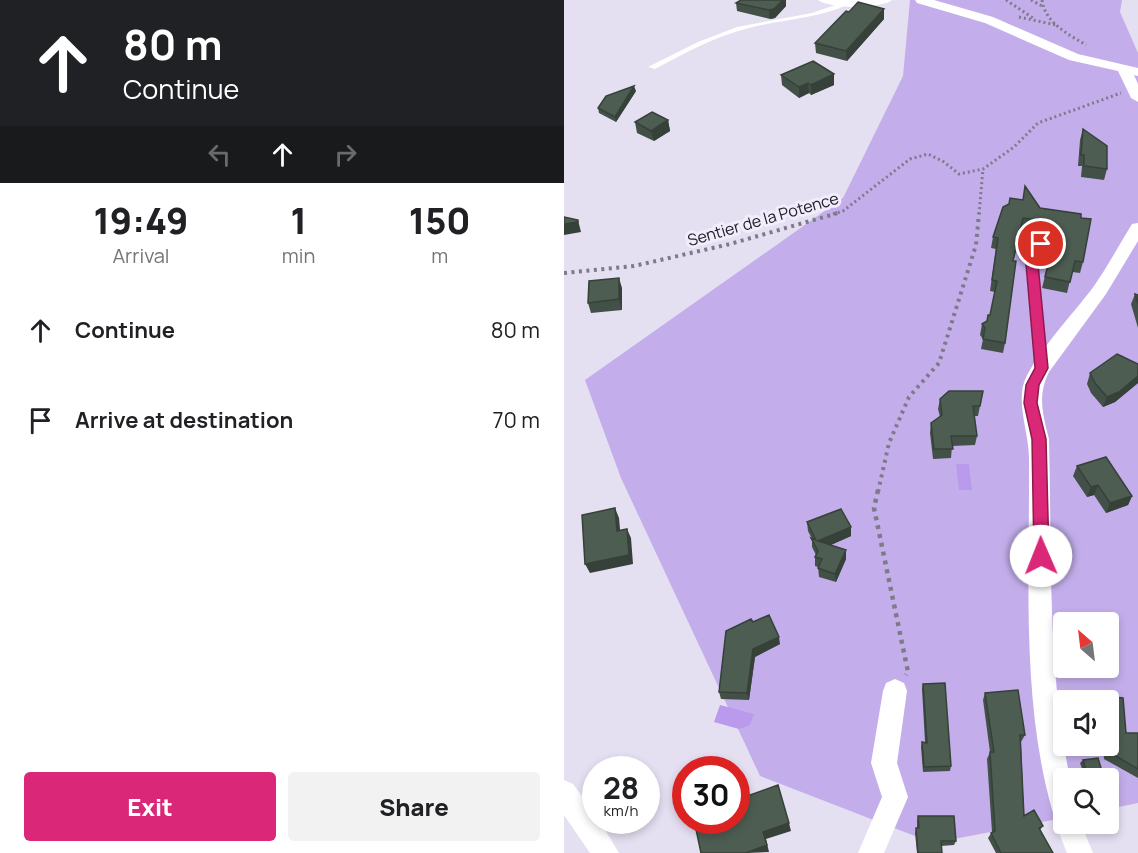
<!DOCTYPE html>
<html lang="en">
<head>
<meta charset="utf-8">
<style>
  body { margin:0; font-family:Manrope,sans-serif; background:#f2f2f2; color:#202124; height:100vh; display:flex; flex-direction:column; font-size:22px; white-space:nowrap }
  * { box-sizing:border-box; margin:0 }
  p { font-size:20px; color:#757577 }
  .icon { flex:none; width:33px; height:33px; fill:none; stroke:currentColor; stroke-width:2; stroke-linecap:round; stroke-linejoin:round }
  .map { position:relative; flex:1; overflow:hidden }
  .side { display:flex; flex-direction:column; background:#fff; width:564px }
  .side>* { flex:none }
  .hud { background:#202124; color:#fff; overflow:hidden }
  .needle { width:39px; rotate:332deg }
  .tools { position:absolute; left:489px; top:612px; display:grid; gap:12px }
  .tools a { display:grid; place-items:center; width:66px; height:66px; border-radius:6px; background:#fff; box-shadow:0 3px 9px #0003; font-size:30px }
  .speed { position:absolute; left:18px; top:756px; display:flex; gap:12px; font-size:30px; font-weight:700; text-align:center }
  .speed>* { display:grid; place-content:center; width:78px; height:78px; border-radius:50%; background:#fff; box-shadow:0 3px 9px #0003; line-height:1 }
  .speed small { font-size:15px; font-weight:400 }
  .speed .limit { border:9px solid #d22; background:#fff; color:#111 }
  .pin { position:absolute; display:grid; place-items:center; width:51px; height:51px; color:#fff; margin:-26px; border:3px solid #fff; border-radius:50%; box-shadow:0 2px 6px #0007 }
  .me { position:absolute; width:66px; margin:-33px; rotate:359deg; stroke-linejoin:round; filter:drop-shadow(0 0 4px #0008) }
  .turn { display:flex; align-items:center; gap:21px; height:126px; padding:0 24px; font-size:27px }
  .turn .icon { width:78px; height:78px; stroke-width:2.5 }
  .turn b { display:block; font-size:42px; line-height:51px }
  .lanes { display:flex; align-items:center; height:57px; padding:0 24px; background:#0003; justify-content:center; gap:30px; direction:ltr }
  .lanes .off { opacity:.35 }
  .eta { display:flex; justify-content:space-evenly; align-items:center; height:102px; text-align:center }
  .eta b { font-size:36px; font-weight:800; line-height:42px }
  .primary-button { display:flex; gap:12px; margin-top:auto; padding:12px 24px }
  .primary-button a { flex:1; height:69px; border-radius:6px; background:#db2777; color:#fff; font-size:24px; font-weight:800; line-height:69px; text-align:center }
  .primary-button a+a { background:#f2f2f2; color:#202124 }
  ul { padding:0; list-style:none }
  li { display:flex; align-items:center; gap:18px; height:90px; padding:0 24px }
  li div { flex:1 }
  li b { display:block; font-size:22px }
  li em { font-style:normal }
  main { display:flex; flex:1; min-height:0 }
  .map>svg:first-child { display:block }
</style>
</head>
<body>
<main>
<section class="side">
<div class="hud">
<div class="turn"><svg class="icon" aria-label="ahead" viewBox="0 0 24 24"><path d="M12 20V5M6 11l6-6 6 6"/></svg><div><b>80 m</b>Continue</div></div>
<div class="lanes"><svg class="icon off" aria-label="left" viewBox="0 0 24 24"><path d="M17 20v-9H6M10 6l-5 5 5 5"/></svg><svg class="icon" aria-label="ahead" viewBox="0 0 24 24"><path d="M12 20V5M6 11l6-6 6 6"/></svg><svg class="icon off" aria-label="right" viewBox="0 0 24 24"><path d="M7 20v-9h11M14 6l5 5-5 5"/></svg></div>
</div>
<div class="eta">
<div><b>19:49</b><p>Arrival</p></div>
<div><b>1</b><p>min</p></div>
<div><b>150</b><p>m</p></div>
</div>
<ul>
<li><svg class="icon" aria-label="ahead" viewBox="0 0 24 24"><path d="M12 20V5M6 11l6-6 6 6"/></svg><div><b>Continue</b></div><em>80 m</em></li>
<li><svg class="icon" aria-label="arrive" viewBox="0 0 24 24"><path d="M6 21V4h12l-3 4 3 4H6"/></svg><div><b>Arrive at destination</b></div><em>70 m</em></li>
</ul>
<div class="primary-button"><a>Exit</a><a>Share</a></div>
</section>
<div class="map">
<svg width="574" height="853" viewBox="0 0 574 853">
  <rect width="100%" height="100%" fill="#e5dff2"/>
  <!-- green -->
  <path fill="#c3aeeb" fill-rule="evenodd" d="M346,0H558L556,12L574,53V803L545,809L544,778H500L499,818L369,843L196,776L57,478L21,380L279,198L339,76ZM500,622H544V668H500ZM500,700H544V746H500Z"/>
  <!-- water -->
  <path fill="#b99aed" d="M392,464H405L408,490H395Z
    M156,705L190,714L186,725L175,729L150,722Z"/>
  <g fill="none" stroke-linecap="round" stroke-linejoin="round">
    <!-- path-far2 -->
    <path stroke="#7e7a87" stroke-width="3" stroke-dasharray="2 3" stroke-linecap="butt" d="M442,0L469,18
      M467,0L478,6
      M478,0C481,23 504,34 522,45
      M455,17L492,25
      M269,214L279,211L346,159L364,154L380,162L395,174L419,169L450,147L474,123L557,93
      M415,214L419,169"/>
    <!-- path-far1 -->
    <path stroke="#7e7a87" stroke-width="4" stroke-dasharray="3 4.5" stroke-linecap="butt" d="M0,273L70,266L166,244L274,213
      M314,492L325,443L345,397L375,363L412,245L415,213"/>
    <!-- path -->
    <path stroke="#7e7a87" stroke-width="4.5" stroke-dasharray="4 5" stroke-linecap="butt" d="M314,490L310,508L344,672L342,675"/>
    <!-- service -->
    <path fill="#fff" fill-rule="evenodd" d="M283,1L285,2V4C253,19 219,19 185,28C152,36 121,53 91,69L84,67L134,42L173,27L248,13Z
      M477,242L481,245L472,264L483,368L478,372L473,368L464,264L473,245Z"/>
    <!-- minor -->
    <path fill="#fff" fill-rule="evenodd" d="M254,0H328C318,9 264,9 254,0Z
      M351,0H370L429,17L514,54L574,68V76L570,75L574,84V102L567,98L554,71L505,60L421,23L353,3Z
      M574,223V241L542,294L485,372C473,396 479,415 485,439C488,552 483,669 506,778H500V824H517L529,853H503C454,734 466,586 465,458C465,435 454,409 459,386C466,359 512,311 530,286C544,266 555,245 568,224Z
      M331,679L340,683L343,691L333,763L344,797L320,853H294L318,797L307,763L319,691L322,683Z
      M0,780L9,784L32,815V820H35L55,853H26L0,815Z"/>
  </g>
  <!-- wall -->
  <path fill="#425047" d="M172,3L222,6L211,18L206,19L173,11Z
    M320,9V19L283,61L252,53L251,43L285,12Z
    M270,74V85L247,95L245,93L235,98L218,85L217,75Z
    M72,91L52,122L35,113L34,108Z
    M104,120L106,131L90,141L73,133L71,122Z
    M519,129L543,169L540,180L517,177L518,166H514L516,140Z
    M461,186L476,208L517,214L519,262L516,273L508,272L503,293L478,288L485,260L494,262L497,248L477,231L457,229L449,261L441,343L439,353L417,349L419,339L416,335L418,324L423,321L426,315L431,292L426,291L432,249L427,248L429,237L459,200Z
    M58,288V310L27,313L24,303Z
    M571,294L574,295V328L567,304Z
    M574,364V383L551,402L539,407L527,393L523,384L526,373Z
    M419,391L414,416H410L413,436L411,445L388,446L387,458L369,459L366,433L367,423L376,417L374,409L376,399Z
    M513,466L568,496L564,505L542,513L530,495L523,497L509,476Z
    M243,522L287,536L267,545L282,550V559L272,582L255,577L254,567L251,566V557L252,555L248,547V539L244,531Z
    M189,622L216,644L191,657L185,700L157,699L155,692Z
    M359,684L387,766L386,771L359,772L357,747L358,742H361L358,689Z
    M421,693L461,735L457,742L460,816L479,826L476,830L489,853H432L424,838L428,832L423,759L426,752L419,700Z
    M540,696L559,698L562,733H574V778L540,759L539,746H544V700H537Z
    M519,760L540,778H521L516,763Z
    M354,816L392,841L390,845L377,846L378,853H353L351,833L352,828H353V821Z"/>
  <!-- shaded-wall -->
  <path fill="#364139" d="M219,0H222V6L211,18L206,19L205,10Z
    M320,9V19L283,61L282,51Z
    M270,74V85L247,95V85Z
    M244,83L245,93L235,98V87Z
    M70,86L72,91L52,122L51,117Z
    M104,120L106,131L90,141L87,131Z
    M14,220L17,232L0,235V224Z
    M55,278L58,288V310L55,299Z
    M574,376V383L551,402L539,407L543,397Z
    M534,485L530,495L523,497L527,487Z
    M568,496L564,505L542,513L546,503Z
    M51,508L55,518L57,540L53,531Z
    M287,527V536L255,550L254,541Z
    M63,529L67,538L69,564L26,573L21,564Z
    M282,550V559L272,582L271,574Z
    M215,637L216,644L191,657L185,700L183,693L189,649Z
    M225,823L227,831L202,839L205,852L182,853L199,832Z"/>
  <!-- building -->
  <path fill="#4d5d52" stroke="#364139" stroke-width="1.5" d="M177,0H219L210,9L205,10L172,3Z
    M294,2L320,9L282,51L251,43L282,11L285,12Z
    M249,61L270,74L247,85L244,83L235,87L217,75Z
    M70,86L51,117L34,108L42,96Z
    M88,112L104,120L87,131L71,122Z
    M519,129L543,146V169L520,166V155H517Z
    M461,186L476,208L517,214V218L527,219L519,262L511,261L506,282L481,277L485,260L494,262L500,237L480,221L459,218L449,261H452L441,343L419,339L421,328L418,324L423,321L424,315H426L433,281L428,280L434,238L429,237L439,207L445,204L446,198L459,200Z
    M0,217L14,220V222L0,224Z
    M55,278V299L24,303L25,281Z
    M571,294L574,295V304Z
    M553,354L574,364V376L555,392L543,397L531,383L526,373Z
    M385,391H419L416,406H409L413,436H387L389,449H370L367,423L378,415L376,399Z
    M542,457L568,496L546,503L534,485L527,487L513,466Z
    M51,508L53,531L63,529L65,555L21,564L18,515Z
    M277,509L287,527L254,541L282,550L271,574L254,568L258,559L251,557L254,551L247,538L252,540L243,522Z
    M205,615L215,637L189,649L183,693L155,692L162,631L187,619L189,622Z
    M381,683L387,766L360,767L358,742L363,743L359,684Z
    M454,690L461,735H456L460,816L470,810L479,826L475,828L489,853H437L427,833L431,831L426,752H430L421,693Z
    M540,696L559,698L562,733H574V769L545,752L544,700H541Z
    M534,758L540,778H524L519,760Z
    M214,785L225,823L199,832L203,845L182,853H137L130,820H172V800Z
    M354,816H390L392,841H377L378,853H354L352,828H355Z"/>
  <!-- route -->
  <path fill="#db2777" stroke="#8e194d" stroke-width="1.5" d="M477,241L483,244L474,264L484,368L475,385L473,403L482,439L485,556L483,561L477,563L472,561L470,556L468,439L460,403L462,385L471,368L462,264L473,242Z"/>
  <g text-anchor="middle" stroke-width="6" stroke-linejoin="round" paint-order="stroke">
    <!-- street labels -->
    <g font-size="16" fill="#232128" stroke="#f2edfc">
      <text transform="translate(199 219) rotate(-16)" y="6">Sentier de la Potence</text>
    </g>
  </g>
</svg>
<div class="tools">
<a><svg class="needle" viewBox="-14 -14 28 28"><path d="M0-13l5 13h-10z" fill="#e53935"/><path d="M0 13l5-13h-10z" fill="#757577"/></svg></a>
<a><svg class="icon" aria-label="sound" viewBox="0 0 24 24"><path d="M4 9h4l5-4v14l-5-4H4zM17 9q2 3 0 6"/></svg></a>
<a><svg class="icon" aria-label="search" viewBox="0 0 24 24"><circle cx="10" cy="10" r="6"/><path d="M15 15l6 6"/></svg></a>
</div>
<div class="speed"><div>28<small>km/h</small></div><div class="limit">30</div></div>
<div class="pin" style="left:477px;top:244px;background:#d93025"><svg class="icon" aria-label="arrive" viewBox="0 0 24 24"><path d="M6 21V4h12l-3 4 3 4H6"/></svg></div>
<svg class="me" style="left:477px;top:556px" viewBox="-20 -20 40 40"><circle r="19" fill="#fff"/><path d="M0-13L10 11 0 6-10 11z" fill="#db2777"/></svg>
</div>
</main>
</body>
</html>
